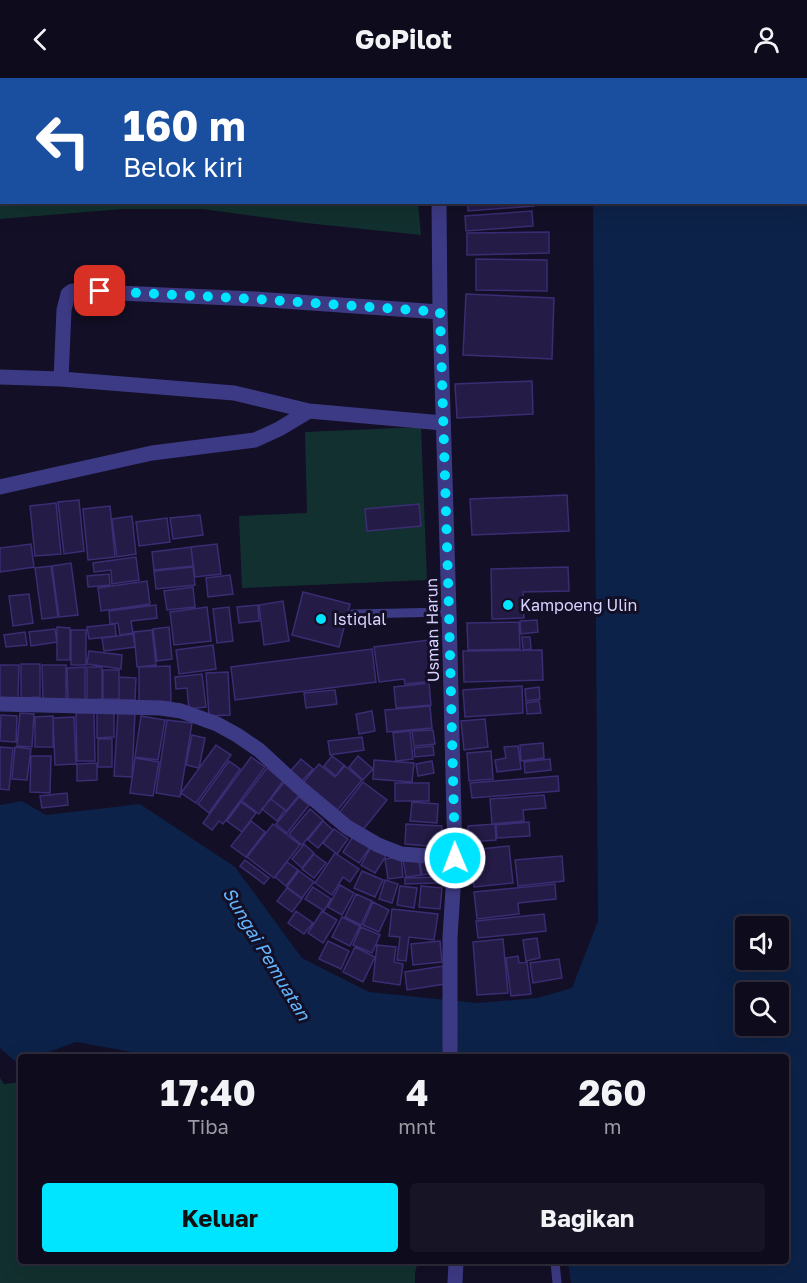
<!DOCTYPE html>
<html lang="id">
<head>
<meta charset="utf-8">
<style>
  body { margin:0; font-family:"Golos Text",sans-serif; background:#171425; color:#f1f3f6; height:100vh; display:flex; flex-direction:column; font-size:22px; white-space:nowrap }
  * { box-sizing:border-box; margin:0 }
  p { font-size:20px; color:#9b9ba3 }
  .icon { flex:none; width:33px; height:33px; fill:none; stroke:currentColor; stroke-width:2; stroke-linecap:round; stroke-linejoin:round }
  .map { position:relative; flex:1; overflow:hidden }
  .drawer { position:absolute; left:18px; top:976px; width:771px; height:210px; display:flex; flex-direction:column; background:#0e0b1c; border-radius:6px; box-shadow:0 6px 24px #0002,0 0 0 2px #2e2b3b }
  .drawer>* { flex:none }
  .top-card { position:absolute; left:0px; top:0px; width:807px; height:126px; box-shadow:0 6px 24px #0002,0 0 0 2px #2e2b3b; background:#1a4fa0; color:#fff; overflow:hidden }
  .buttons { position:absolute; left:735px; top:838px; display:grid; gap:12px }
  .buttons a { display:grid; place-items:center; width:54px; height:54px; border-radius:6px; background:#0e0b1c; box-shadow:0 6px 24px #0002,0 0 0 2px #2e2b3b; font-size:30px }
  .pin { position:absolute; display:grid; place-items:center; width:51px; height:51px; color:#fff; margin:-26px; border-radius:12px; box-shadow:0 3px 9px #0006 }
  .me { position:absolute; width:66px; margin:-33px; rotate:359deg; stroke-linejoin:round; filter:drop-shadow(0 0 4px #0008) }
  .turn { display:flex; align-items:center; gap:21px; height:126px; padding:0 24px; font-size:27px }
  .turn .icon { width:78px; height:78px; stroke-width:2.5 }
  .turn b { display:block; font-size:42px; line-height:51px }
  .eta { display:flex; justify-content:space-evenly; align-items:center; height:102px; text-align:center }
  .eta b { font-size:36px; font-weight:700; line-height:42px }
  .button { display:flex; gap:12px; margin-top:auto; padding:12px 24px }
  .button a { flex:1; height:69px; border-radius:6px; background:#00e5ff; color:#111; font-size:24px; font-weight:700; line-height:69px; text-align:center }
  .button a+a { background:#171425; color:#f1f3f6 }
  header { display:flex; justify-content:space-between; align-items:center; height:78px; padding:0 24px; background:#0e0b1c; font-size:27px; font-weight:700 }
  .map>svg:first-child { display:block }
</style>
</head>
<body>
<header><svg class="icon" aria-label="back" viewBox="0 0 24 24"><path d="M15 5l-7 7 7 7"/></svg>GoPilot<svg class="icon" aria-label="person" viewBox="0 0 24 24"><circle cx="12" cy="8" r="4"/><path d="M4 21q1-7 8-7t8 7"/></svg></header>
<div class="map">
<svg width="807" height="1205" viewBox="0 0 807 1205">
  <rect width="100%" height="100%" fill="#130f26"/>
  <!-- green -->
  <path fill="#12302f" d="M0,102H1L2,124L418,125L421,157L306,145L202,131H123L0,141Z
    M421,349L427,502L242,510L239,438L307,435L305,354Z
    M0,1000L4,1006L21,1004V1184H418L415,1195V1205H0Z"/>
  <!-- water -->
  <path fill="#0c2248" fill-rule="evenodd" d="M592,0H807V1205H571L568,1184H786V980H303L295,976L213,974L193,979L165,980L76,964L35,979L21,980V985L18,986L0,970V727L22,723L46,737L140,726L235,789L302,880L369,914L477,925L537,920L572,910L598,843L593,125L806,124V2H592ZM746,849H778V882H746ZM746,915H778V948H746Z"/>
  <!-- building -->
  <path fill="#241b47" stroke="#3b2d73" stroke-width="1.5" d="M468,124H534V128L468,133Z
    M532,133L533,148L466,153L465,138Z
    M549,154V175L467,177V155Z
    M476,181L547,182V213L476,212Z
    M466,216L554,220L552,281L463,277Z
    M532,303L533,336L457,340L455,306Z
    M567,417L569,453L472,457L470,421Z
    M79,422L84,473L64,476L58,424Z
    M56,425L61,476L35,478L30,428Z
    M419,426L421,448L367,453L365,431Z
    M110,428L115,479L88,482L83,431Z
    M200,437L203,457L173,461L170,440Z
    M132,438L136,476L117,479L112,441Z
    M167,440L170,464L139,468L136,444Z
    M31,466L34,489L0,494V470Z
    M217,466L221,496L195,499L191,469Z
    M191,469L193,488L154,492L152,474Z
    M136,479L139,502L112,506L111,492L94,494L93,485Z
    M71,485L78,537L59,539L52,488Z
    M51,488L58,539L42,541L35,490Z
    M193,489L195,507L156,511L154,493Z
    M568,489L569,513L523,514L524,540L492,541L491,491Z
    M109,496L110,507L88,509L87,498Z
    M230,497L233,516L208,519L206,500Z
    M147,503L150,526L101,533L98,510Z
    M193,509L195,529L167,532L164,513Z
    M303,514L350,526L339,569L292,557Z
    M29,516L33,545L13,548L9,518Z
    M283,523L289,563L264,567L259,527Z
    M156,527L157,540L131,543L133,555L120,557L118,545L110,546L109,533Z
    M258,527L259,543L239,545L237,529Z
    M207,529L211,563L174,567L170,534Z
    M229,529L233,563L217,565L213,531Z
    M537,542L538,554L521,556L520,543Z
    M519,544L520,571L468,572L467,545Z
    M115,546L116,558L89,561L87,549Z
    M57,549L70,550V582H57Z
    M169,549L172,581L157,583L153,551Z
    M55,551L57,564L31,568L29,554Z
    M71,552H86V587H71Z
    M152,552L156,587L137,589L134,554Z
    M25,554L27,567L6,569L4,557Z
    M133,556L135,569L104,573L102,560Z
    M522,559H530L531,571L523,572Z
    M429,562L434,603L405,606L404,601L379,604L374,569Z
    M213,567L216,591L179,596L176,572Z
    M372,571L376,604L235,622L231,589Z
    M542,572L543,602L464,604L463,573Z
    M89,573L122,577L121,591L87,586Z
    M21,586H40V619L21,620Z
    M0,587H19L18,620H0Z
    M42,587H66V621H43Z
    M170,588L171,624H139V589Z
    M85,589V622H68L67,590Z
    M87,589H102V621L87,622Z
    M103,592H119V621H103Z
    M228,594L230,637L209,638L206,595Z
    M202,596L206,629L189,631L187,610L176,611L175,599Z
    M119,599L136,600L135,622H119Z
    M429,605L431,627L396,630L394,609Z
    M522,608L523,635L465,639L463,612Z
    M539,609L540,621L526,623L525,611Z
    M335,612L337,626L306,630L304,615Z
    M539,623L541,635L527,636L526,625Z
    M430,628L432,650L387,654L385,632Z
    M372,633L375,653L359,656L356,636Z
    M94,634L95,683H77L76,635Z
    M118,634L135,635L132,699L114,698Z
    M20,635L34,636L32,669L17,668Z
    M97,635H114V659L97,660Z
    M1,637L17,638L16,664L0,663Z
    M53,638V669H35V639Z
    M141,638L165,642L158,682L135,679Z
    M74,639L76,686L55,687L53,640Z
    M485,641L488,669L464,672L461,643Z
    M167,642L192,645L180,719L156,715Z
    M433,652L435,666L414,668L412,653Z
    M410,653L413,681L396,683L393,655Z
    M192,657L205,660L199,690L186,687Z
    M362,659L364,672L330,677L328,663Z
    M98,661H112V689H98Z
    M543,665L544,680L521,683L520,667Z
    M216,667L231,677L196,725L181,715Z
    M433,668L434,677L415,679L414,670Z
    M518,668L521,691L497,694L495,682L506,680L504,669Z
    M0,669L13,670L9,712L0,711Z
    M15,669L31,671L27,702L12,701Z
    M491,673L493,701L469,703L467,675Z
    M31,678H51L50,715L30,714Z
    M332,678L344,687L336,698L324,688Z
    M358,678L373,691L363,702L349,689Z
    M251,679L265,689L223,746L219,743L212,752L203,745Z
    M135,680L159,684L153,718L130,715Z
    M301,681L313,691L299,706L288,696Z
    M550,681L551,692L525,695L524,684Z
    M374,682L414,685L412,704L373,701Z
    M229,683L240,691L209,735L198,726Z
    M432,683L434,695L418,698L416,686Z
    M97,685V702L77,703V686Z
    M319,686L335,699L345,688L362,702L336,734L302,706Z
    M267,690L283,703L259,736L242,723Z
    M558,698L559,713L472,720L470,705Z
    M285,703L300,716L286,733L271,721Z
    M363,704L387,722L362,753L339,735Z
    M395,705H429V723H395Z
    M67,715L68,727L42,730L40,718Z
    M544,717L546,730L523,732L524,743L492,746L490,721Z
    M299,719L309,727L287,755L276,746Z
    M271,721L285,732L277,743L262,731Z
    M241,724L256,735L242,754L227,743Z
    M412,724L438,726L437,745L410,743Z
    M310,731L323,742L302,767L289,756Z
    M251,743L265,754L246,779L231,768Z
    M323,743L333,752L318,770L308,762Z
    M529,744L530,758L497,760L496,747Z
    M273,746L300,767L274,800L247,779Z
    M406,746L442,748L440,769L405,766Z
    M495,746L496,762L469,764L468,748Z
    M334,751L348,761L337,776L323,765Z
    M354,757L371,768L359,785L343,774Z
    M304,766L314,775L302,790L292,781Z
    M509,768L513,805L474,809L470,772Z
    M371,769L386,778L375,795L361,787Z
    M335,775L359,791L350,804L343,799L332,817L315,805Z
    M314,776L326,785L314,800L302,791Z
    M562,778L564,803L518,808L515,782Z
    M401,779L403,799L388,801L385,781Z
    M418,779L421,797L406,799L403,781Z
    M434,779L436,795L422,797L420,781Z
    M245,782L269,800L264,806L240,788Z
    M287,784L298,792L286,808L275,799Z
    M299,793L314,804L302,820L287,809Z
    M362,793L383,802L375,819L354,810Z
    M436,799L437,805L405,806V800Z
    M385,802L398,806L392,825L379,821Z
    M555,806L556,821L518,825L519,836L477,841L474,814Z
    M340,807L354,815L342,837L328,829Z
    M400,808L417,810L414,830L397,827Z
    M421,808L442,810L440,831L419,829Z
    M313,809L331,821L324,833L305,821Z
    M287,810L302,821L292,834L277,823Z
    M356,816L372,823L361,847L345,839Z
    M373,824L389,832L379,854L363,847Z
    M392,831L438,836L434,862L409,859L406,883L397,882L400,859L389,858Z
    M296,833L313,845L304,856L288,845Z
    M322,833L337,842L323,865L308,855Z
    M544,836L546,853L478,860L476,843Z
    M342,839L360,848L350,868L332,859Z
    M361,849L380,857L372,875L353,867Z
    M537,860L540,880L526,883L523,862Z
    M503,861L508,915L477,917L473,864Z
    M328,863L349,873L341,891L319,881Z
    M440,863L442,884L413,887L411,866Z
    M377,867L396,869L394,884L403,886L400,907L373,903Z
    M355,869L375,879L363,904L343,894Z
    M518,878L519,885L527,884L531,916L511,918L506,880Z
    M559,881L562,900L533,905L530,885Z
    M443,888L445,906L407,912L405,894Z"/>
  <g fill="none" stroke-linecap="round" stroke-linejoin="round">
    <!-- service -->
    <path stroke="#3d3a85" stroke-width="9" d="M353,536L449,534
      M555,1184L557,1205"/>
    <!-- minor -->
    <path stroke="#3d3a85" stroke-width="15" d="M246,0L248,2
      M213,2L215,0
      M0,50L2,49
      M0,299L61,301L234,315L309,333L443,345
      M61,301L64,232L68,216L72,213L255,221L440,234
      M0,409L152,375L255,362L279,351L309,333
      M0,626L161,630L181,633L217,646L237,657L259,672L298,708L347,749L378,767L401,776L455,780"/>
    <!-- tertiary -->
    <path stroke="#3d3a85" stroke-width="15" d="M436,0V2
      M439,124L440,234L449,534L455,780L450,859V980
      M455,1205L456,1184"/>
  </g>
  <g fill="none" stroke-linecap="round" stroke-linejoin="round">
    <!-- route -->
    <path stroke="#00e5ff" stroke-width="10" stroke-dasharray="0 18" d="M100,213L255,221L440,234L449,534L455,780"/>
  </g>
  <!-- markers -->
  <g fill="#00e5ff" stroke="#130f26" stroke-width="2">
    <circle cx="508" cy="527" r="6"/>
    <circle cx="321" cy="541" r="6"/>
  </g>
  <g text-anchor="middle" stroke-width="6" stroke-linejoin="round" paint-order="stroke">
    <!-- poi labels -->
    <g font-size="16" fill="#d9d4ff" stroke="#130f26" text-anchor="start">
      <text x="520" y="533">Kampoeng Ulin</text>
      <text x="333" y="547">Istiqlal</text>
    </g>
    <!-- street labels -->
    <g font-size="16" fill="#d9d4ff" stroke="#130f26">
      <text transform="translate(432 552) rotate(-91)" y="6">Usman Harun</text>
    </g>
    <!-- water labels -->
    <g font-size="18" font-style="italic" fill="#62b6ff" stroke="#130f26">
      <text transform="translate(266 876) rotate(59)" y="6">Sungai Pemuatan</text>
    </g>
  </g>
</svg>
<div class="buttons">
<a><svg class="icon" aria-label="sound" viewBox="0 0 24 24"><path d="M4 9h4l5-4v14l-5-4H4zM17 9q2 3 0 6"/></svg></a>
<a><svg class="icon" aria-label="search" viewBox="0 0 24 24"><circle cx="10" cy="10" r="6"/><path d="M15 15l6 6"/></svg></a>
</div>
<div class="pin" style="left:100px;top:213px;background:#d93025"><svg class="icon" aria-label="arrive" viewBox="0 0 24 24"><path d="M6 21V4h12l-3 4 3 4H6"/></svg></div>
<svg class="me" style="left:455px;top:780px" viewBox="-20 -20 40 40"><circle r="17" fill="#00e5ff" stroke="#fff" stroke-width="3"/><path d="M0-11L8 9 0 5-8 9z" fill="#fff"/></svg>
<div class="top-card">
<div class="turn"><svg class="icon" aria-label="left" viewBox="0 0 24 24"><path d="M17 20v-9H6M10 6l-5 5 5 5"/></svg><div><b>160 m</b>Belok kiri</div></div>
</div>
<section class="drawer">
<div class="eta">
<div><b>17:40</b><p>Tiba</p></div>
<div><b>4</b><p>mnt</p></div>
<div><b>260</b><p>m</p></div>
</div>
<div class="button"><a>Keluar</a><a>Bagikan</a></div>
</section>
</div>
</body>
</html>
